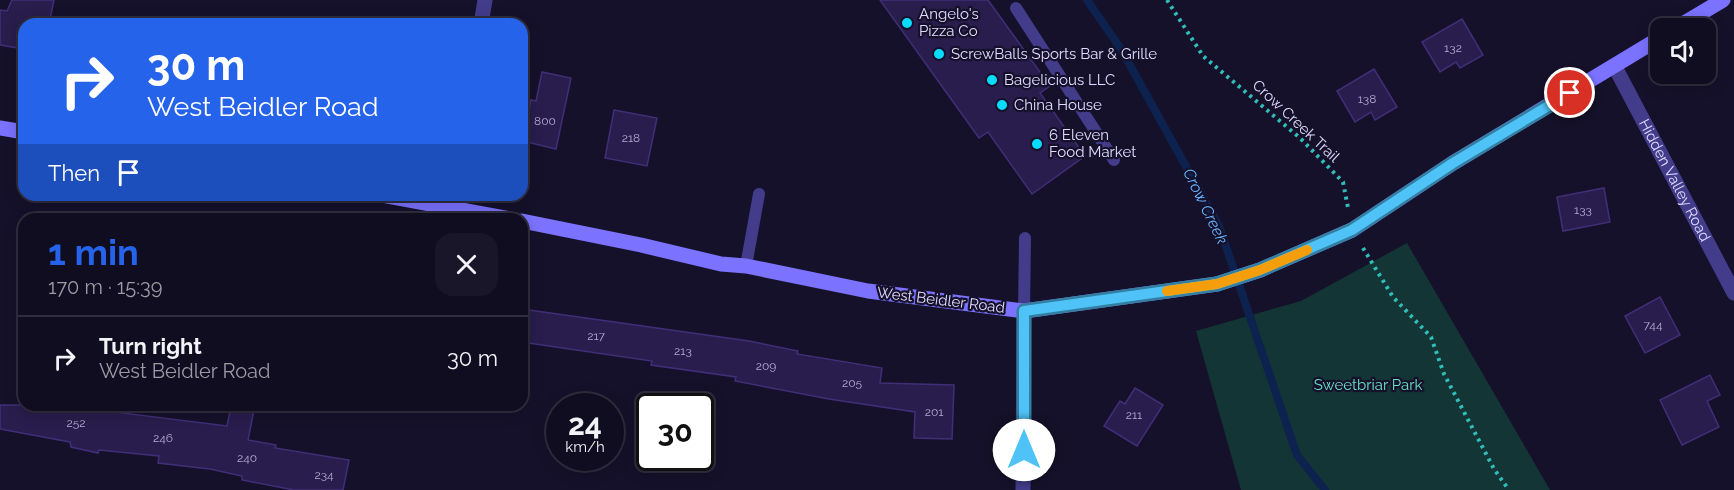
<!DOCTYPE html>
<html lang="en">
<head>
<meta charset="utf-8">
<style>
  body { margin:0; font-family:Raleway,sans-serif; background:#191629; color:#f1f3f6; height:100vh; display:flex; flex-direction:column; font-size:22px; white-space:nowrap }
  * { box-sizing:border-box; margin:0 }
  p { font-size:20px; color:#9c9ca5 }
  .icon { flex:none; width:33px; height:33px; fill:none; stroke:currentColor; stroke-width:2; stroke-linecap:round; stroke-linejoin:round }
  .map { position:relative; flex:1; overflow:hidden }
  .sheet { position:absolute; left:18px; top:213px; width:510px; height:198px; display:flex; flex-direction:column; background:#100d20; border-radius:18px; box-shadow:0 3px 15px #0003,0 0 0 2px #302d3e }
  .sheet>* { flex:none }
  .hud { position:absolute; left:18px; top:18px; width:510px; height:183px; border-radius:18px; box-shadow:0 3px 15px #0003,0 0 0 2px #302d3e; background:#2563eb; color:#fff; overflow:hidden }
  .controls { position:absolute; left:1650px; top:18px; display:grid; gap:12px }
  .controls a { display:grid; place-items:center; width:66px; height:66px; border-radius:12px; background:#100d20; box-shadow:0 3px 15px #0003,0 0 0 2px #302d3e; font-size:30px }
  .speed { position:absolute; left:546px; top:393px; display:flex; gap:12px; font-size:30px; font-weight:700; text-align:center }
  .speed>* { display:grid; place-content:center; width:78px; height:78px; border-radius:50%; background:#100d20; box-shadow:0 3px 15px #0003,0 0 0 2px #302d3e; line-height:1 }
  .speed small { font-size:15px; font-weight:400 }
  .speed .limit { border:3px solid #111; border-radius:9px; background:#fff; color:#111 }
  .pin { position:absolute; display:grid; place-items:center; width:51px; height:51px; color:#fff; margin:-26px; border:3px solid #fff; border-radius:50%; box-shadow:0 2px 6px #0007 }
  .me { position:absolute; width:66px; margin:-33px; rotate:0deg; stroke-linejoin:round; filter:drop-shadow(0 0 4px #0008) }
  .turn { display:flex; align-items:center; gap:21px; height:126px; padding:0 30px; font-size:27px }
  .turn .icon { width:78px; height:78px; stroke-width:2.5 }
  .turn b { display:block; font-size:42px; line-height:51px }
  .then { display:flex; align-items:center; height:57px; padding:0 30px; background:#0003; gap:12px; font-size:22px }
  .round { display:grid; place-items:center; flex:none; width:63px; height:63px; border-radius:18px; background:#191629 }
  .headline { display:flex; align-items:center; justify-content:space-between; height:102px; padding:0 30px }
  h1 { font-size:36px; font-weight:700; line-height:45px; color:#2563eb }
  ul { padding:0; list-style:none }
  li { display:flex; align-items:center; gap:18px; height:84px; padding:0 30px; border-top:2px solid #302d3e }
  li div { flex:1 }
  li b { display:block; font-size:22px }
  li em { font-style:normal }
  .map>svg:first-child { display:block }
</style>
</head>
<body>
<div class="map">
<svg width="1734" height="490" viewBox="0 0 1734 490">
  <rect width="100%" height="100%" fill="#16112b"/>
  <!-- green -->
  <path fill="#143535" d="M1407,243L1550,490H1241L1196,331L1301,301Z"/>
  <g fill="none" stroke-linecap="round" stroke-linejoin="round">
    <!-- stream -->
    <path stroke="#0d224e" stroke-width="8" d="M1087,0L1121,49L1219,226L1297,455L1325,490"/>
  </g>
  <!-- building -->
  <path fill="#281d4c" stroke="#402f78" stroke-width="1.5" d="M12,0H54L49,24H24V49L0,45V10L7,11Z
    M880,0H988L1050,86L1040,93L1085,156L1032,194L988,132L979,138Z
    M1462,19L1483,55L1460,68L1456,62L1440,72L1422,42Z
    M1374,69L1397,107L1375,120L1371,112L1355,122L1337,91Z
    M542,72L571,78L556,149L523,141L531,100L536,101Z
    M614,110L657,118L647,166L605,158Z
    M1604,188L1610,222L1563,231L1557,197Z
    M1660,297L1680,335L1645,353L1625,316Z
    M522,309L749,341L798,351L797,354L882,368L880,383L954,385L952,439L914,438L915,412L829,399L735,381L736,377L651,365L652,361L522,342Z
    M1710,375L1720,395L1707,401L1719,427L1682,445L1660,400Z
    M1135,388L1163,405L1137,446L1104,426L1120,401L1125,404Z
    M0,405H83L107,409L106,411L227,426L231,406L254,410L248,440L276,445L275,448L349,460L343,490H294L242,480V476L210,469L158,463L159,456L99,450L98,453L71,447L70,442L0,429Z"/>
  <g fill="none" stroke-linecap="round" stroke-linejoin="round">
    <!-- path -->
    <path stroke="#30bebb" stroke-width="4" stroke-dasharray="3 4.5" stroke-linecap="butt" d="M1167,0L1203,56L1300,138L1343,182L1348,208
      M1363,248L1393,297L1431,337L1444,374L1494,469L1509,490"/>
    <!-- lane -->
    <path stroke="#423c8a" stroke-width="12" d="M1016,8L1114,160
      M746,266L759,194
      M1024,311L1025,238"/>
    <!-- street -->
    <g stroke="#423c8a" stroke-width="15">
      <path d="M481,24L485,0"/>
      <path id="s1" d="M1615,67L1734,293"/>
      <path d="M453,208L455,195"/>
      <path d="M1023,490L1024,311"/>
    </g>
    <!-- secondary -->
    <path stroke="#7b72ff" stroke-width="15" d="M1676,28L1723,0
      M0,128L24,132
      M381,195L510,219
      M522,221L641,245L721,264L746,266L868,291L1024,311L1217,284L1260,270L1352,230L1453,163L1660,38"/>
  </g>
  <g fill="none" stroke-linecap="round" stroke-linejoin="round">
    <defs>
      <path id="route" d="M1024,450V311L1217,284L1260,270L1352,230L1453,163L1570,93"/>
    </defs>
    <!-- route casing -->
    <use href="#route" stroke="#337fa1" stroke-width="15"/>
    <!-- route -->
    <use href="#route" stroke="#4fc3f7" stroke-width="10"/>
    <!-- slow -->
    <path stroke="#f59e0b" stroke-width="10" d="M1167,291L1217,284L1260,270L1307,250"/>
  </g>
  <!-- markers -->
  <g fill="#07dcff" stroke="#16112b" stroke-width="2">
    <circle cx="907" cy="23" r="6"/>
    <circle cx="939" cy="54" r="6"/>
    <circle cx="992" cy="80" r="6"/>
    <circle cx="1002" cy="105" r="6"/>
    <circle cx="1037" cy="144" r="6"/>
  </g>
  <g text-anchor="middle" stroke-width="4.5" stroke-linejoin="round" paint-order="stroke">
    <!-- number labels -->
    <g font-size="12" fill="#b3acd2">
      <text x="1453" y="52">132</text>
      <text x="1367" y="103">138</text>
      <text x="545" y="125">800</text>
      <text x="631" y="142">218</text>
      <text x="1583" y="214">133</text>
      <text x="1653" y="329">744</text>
      <text x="596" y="340">217</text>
      <text x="683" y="355">213</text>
      <text x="766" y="370">209</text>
      <text x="852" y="387">205</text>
      <text x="934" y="416">201</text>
      <text x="1134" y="419">211</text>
      <text x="76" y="427">252</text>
      <text x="163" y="442">246</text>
      <text x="247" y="462">240</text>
      <text x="324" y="479">234</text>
    </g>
    <!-- poi labels -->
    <g font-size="15" fill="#e1dbff" stroke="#16112b" text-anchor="start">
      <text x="919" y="19">Angelo's<tspan x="919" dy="17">Pizza Co</tspan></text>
      <text x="951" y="59">ScrewBalls Sports Bar &amp; Grille</text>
      <text x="1004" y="85">Bagelicious LLC</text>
      <text x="1014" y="110">China House</text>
      <text x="1049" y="140">6 Eleven<tspan x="1049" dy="17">Food Market</tspan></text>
    </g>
    <!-- street labels -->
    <g font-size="15" fill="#e1dbff" stroke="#16112b">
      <text transform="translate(1296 121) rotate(43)" y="5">Crow Creek Trail</text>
      <text dy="5" stroke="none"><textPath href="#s1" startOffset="128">Hidden Valley Road</textPath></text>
      <text transform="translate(941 300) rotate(7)" y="5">West Beidler Road</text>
    </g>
    <!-- park labels -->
    <g font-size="15" fill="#65e2c7" stroke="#16112b">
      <text x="1368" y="390">Sweetbriar Park</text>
    </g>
    <!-- water labels -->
    <g font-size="16" font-style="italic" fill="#69b4ff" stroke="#16112b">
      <text transform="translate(1206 206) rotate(64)" y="6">Crow Creek</text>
    </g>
  </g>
</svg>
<div class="controls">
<a><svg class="icon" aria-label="sound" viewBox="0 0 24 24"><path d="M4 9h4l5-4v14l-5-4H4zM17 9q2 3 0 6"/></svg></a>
</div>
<div class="speed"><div>24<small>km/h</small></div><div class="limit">30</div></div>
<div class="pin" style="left:1570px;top:93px;background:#d93025"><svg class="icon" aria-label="arrive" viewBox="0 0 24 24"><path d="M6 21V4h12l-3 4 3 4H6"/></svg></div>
<svg class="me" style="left:1024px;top:450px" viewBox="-20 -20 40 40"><circle r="19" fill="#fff"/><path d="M0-13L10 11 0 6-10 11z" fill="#4fc3f7"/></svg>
<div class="hud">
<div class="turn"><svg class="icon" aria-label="right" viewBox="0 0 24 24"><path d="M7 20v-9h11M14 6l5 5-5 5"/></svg><div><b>30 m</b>West Beidler Road</div></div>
<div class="then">Then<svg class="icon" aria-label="arrive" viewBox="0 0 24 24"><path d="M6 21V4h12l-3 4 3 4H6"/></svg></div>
</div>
<section class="sheet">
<div class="headline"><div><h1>1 min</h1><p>170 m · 15:39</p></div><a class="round"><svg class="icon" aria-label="close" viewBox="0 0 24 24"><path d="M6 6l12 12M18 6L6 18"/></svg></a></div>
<ul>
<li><svg class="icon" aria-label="right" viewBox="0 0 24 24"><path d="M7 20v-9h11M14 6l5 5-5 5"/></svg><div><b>Turn right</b><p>West Beidler Road</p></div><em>30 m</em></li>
</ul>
</section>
</div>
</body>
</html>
